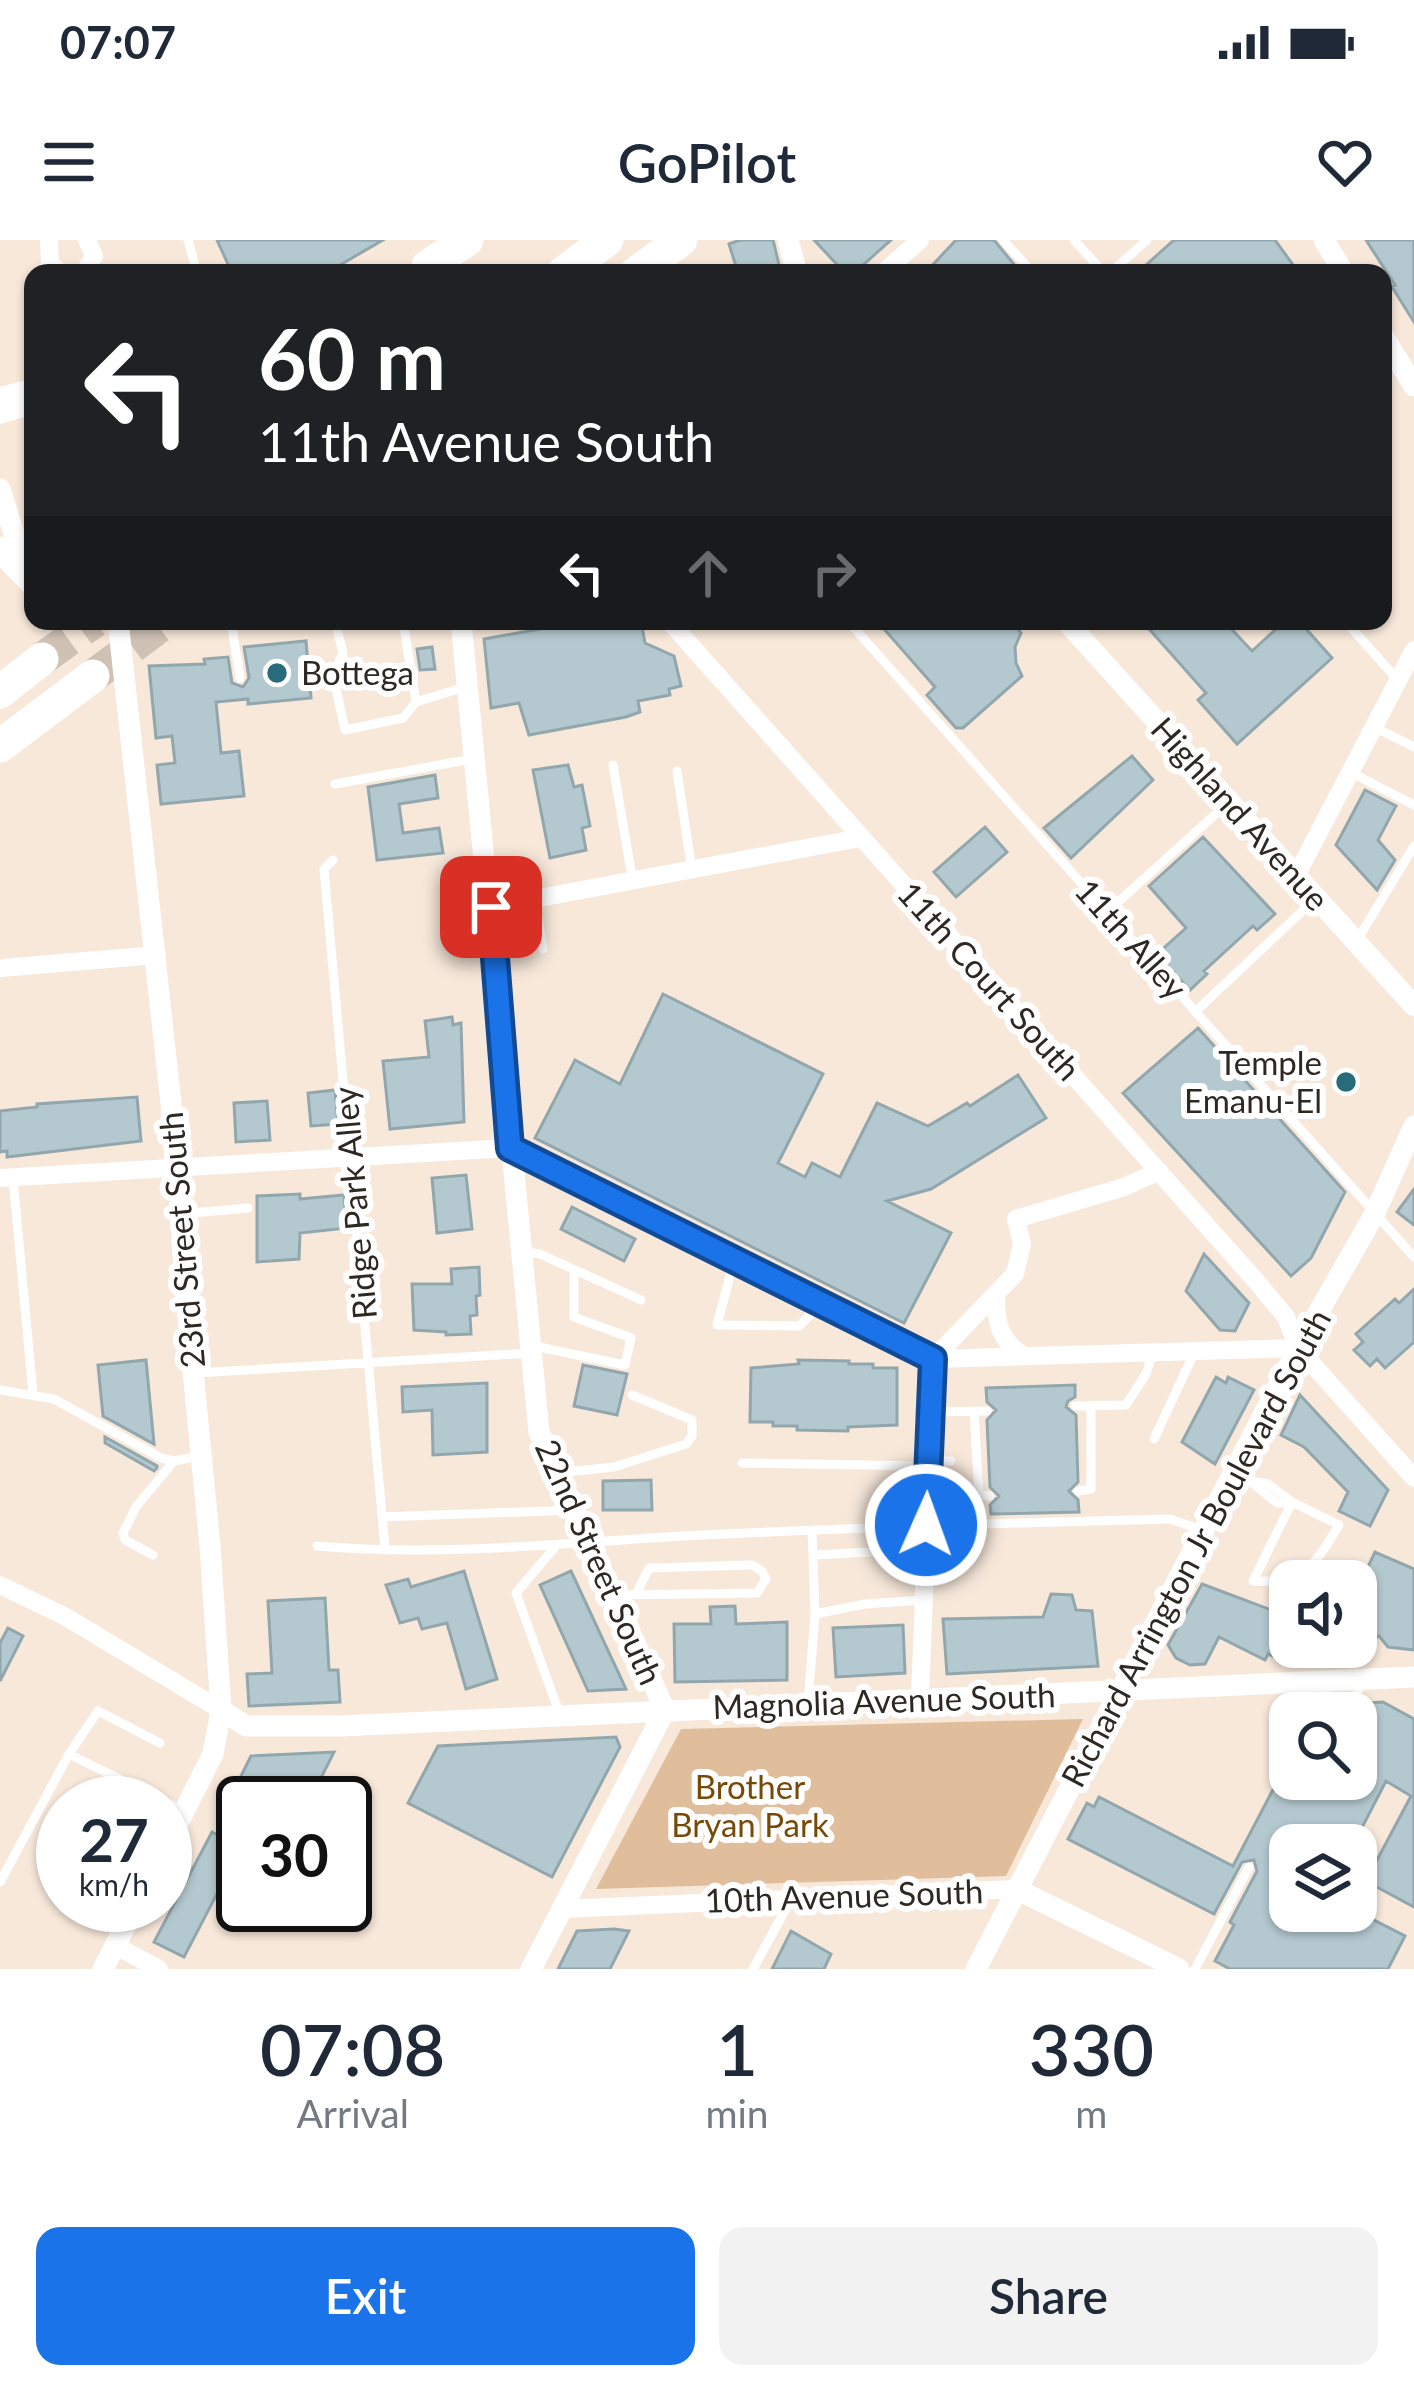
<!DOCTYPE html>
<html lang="en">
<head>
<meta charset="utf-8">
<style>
  body { margin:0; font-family:Lato,sans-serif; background:#f2f2f3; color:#1f2937; height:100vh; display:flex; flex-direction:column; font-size:45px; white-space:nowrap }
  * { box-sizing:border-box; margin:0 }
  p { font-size:39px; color:#747a83 }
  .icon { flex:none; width:66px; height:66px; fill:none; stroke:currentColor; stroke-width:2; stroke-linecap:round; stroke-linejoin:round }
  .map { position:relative; height:1729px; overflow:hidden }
  .sheet { display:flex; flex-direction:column; background:#fff; flex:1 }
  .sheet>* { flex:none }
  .banner { position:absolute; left:24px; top:24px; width:1368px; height:366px; border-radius:24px; box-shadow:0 3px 9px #0004; background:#202124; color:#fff; overflow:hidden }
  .fabs { position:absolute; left:1269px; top:1320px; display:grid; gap:24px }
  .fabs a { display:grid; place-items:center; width:108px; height:108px; border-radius:24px; background:#fff; box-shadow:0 3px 9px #0004; font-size:60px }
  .speed { position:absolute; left:36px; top:1536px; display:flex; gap:24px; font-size:60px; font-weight:700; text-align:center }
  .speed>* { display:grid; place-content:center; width:156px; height:156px; border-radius:50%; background:#fff; box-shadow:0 3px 9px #0004; line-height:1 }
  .speed small { font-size:30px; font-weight:400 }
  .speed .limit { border:6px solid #111; border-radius:18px; background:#fff; color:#111 }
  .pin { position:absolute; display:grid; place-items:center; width:102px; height:102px; color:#fff; margin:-51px; border-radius:24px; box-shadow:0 6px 18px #0006 }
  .me { position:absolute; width:132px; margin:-66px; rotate:2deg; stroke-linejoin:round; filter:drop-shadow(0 0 9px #0008) }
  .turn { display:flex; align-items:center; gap:42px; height:252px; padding:0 36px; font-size:54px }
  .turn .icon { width:156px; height:156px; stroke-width:2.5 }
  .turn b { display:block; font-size:84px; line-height:102px }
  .lanes { display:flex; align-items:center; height:114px; padding:0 36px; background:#0003; justify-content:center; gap:60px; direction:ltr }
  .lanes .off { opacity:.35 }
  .eta { display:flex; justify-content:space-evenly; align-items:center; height:204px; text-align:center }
  .eta b { font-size:72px; font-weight:600; line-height:84px }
  .button { display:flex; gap:24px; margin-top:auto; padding:24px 36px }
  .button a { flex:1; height:138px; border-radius:24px; background:#1a73e8; color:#fff; font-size:48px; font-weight:600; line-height:138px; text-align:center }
  .button a+a { background:#f2f2f3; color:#1f2937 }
  .status { display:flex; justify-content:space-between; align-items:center; height:84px; padding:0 60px; background:#fff; direction:ltr }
  .status svg { height:33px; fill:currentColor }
  header { display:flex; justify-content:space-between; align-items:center; height:156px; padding:0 36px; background:#fff; font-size:54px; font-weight:600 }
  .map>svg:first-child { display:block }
</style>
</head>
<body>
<div class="status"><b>07:07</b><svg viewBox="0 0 49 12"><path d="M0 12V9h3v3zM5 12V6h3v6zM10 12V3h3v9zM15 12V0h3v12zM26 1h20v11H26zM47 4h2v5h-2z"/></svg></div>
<header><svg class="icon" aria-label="menu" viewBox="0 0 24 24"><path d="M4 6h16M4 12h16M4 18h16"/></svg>GoPilot<svg class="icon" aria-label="heart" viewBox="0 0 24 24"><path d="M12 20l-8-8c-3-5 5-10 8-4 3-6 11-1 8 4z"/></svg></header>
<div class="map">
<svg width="1414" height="1729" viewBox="0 0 1414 1729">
  <rect width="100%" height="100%" fill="#f7e8da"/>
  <!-- green -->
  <path fill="#e0bd9b" d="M1083,1479L1006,1636L596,1649L681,1489Z"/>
  <!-- building -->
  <path fill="#b4c9cf" stroke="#92a7ad" stroke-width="3" d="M217,0H383L340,25V33H232Z
    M740,0H773L781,33H738L729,4Z
    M814,0H891L854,33H845Z
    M956,0H994L1021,33H925Z
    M1174,0H1275L1299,33H1137Z
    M1366,0H1414V82L1392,47L1395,45Z
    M584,381H641L645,403L674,416L681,446L669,449L670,455L638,461L640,472L626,477L529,495L519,463L491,468L484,399Z
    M877,381H1011L1021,393L1015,407L1016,423L1022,436L963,488H956L927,455L935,447Z
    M1142,381H1224L1252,411L1285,381H1299L1332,418L1237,504L1198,460L1206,453Z
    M306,401L311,458L248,464V459L216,462L221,513L239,511L244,556L161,564L157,525L175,523L172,496L156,498L149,426L205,424L204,419L228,417L232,443L243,447L249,438L244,407Z
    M432,407L435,429L420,430L417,409Z
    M1132,516L1153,540L1071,618L1044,588Z
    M568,525L574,547L582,545L590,586L582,588L586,610L550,618L533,530Z
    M435,535L438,558L399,564L403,593L439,588L443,613L377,620L368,547Z
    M1365,550L1396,566L1378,600L1395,620L1377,650L1336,605Z
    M985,587L1007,612L956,657L934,632Z
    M1203,597L1275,674L1257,690L1253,686L1204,731L1207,734L1190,750L1157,714L1186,688L1149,646Z
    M663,754L823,834L778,923L805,937L812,923L840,937L877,863L928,886L967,863L970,866L1018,835L1046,878L931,949L887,961L951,993L904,1083L535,898L575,820L620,844Z
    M452,777L453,785L461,783L464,882L390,889L383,821L429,817L425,781Z
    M1198,788L1345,952L1311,1018L1291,1036L1123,853Z
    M335,850L338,884L311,886L308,853Z
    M137,857L141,901L7,917V911L0,912V871L37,867V864Z
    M267,861L270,900L236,902L234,863Z
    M466,935L472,989L437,993L432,938Z
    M1414,949V985L1397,972Z
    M300,954V959L344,955L347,988L300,993L299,1019L257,1022V956Z
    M572,967L635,999L624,1021L561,989Z
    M1204,1014L1249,1063L1235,1091L1220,1090L1186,1051Z
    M479,1027L480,1055L476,1056L477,1075L470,1076L471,1094L446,1095V1092L414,1090L412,1044H452L451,1029Z
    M1414,1049V1102L1385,1128L1377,1119L1370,1126L1354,1110L1363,1102L1356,1094L1395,1059L1399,1063Z
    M146,1120L154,1204L103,1176L98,1125Z
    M798,1120L849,1121V1124H873V1128H897V1185L848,1187V1191L797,1190V1186H773V1182H750L751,1128L799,1124Z
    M583,1125L627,1134L617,1175L574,1166Z
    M1216,1137L1226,1143L1228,1137L1254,1150L1215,1224L1182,1202Z
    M487,1143V1212L433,1215L432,1170L403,1172L402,1147Z
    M1075,1145V1157L1068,1161L1066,1167L1076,1175L1078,1242L1069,1251L1078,1260L1079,1272L991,1274L990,1265L999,1256L990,1247L987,1180L996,1170L987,1162L986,1148Z
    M1300,1155L1388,1250L1370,1286L1339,1271L1348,1252L1304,1207L1281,1195Z
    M105,1197L157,1226V1228L154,1231L105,1203Z
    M651,1240L652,1270H603V1241Z
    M1375,1312L1414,1329V1410L1388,1407L1379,1396L1356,1406V1352Z
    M464,1331L497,1439L466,1449L447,1383L422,1389L418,1378L400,1383L386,1345L408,1339L411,1347Z
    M571,1331L626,1449L588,1451L540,1345Z
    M1202,1344L1290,1377V1415L1281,1411L1277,1418L1268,1414L1265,1420L1219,1397L1205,1424L1190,1425L1176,1418L1168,1405Z
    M1051,1354L1072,1355L1076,1370L1092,1371L1098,1426L947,1434L943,1379L1043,1377Z
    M325,1358L329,1430H338L340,1462L249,1466L247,1434L272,1433L268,1361Z
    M735,1366L736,1384L787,1382V1440L675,1442L674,1384H711L710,1367Z
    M903,1385L905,1433L836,1437L833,1388Z
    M8,1388L23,1396L0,1441V1403Z
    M1383,1462L1414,1479V1667L1373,1645L1369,1635L1411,1556L1386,1541L1353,1605H1290V1671H1324L1347,1682L1356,1671L1405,1696L1388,1729H1230L1215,1721L1234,1685L1230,1682L1257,1631L1254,1620L1242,1622L1214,1674L1068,1599L1087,1563L1094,1567L1099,1557L1233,1626L1290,1517V1539H1356V1486L1368,1463Z
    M616,1497L620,1507L552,1637L408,1563L438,1506Z
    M334,1512L311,1558L283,1543L273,1563H254L233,1552L251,1516Z
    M212,1592L243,1608V1656L222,1644L184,1717L154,1702Z
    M614,1689L629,1691L610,1729H558L577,1691Z
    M791,1691L831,1714L824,1729H772Z"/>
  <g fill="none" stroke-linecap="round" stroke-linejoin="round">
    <!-- motorway-tunnel -->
    <path stroke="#cfc2b5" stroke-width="33" stroke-dasharray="33 16" stroke-linecap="butt" d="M42,419L95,381
      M93,436L167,381"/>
    <!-- service -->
    <path stroke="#fff" stroke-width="9" d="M188,0L197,33
      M1003,0L1033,33
      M1074,0L1104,33
      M1110,33L1147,0
      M231,381L240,438
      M335,381L343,413L333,435L345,490L403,478L416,462L468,446
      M403,381L416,462
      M848,381L1414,1017
      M1345,381L1397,439
      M1376,488L1414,507
      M613,525L633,643
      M677,531L692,631
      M1350,532L1414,565
      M335,544L472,519
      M333,620L324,629L385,1309
      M535,661L543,709
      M1107,672L1229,562
      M1356,702L1414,606
      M1195,772L1314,660
      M13,938L33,1154
      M181,974L248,968
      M521,1011L540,1014L641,1060
      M734,1020L717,1085L799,1086L821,1064
      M534,1106L625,1125L631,1098L574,1077V1030
      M196,1133L532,1113
      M0,1150L54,1159L161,1218L174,1221L200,1216
      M1075,1166L1126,1165L1146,1134L1153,1112
      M974,1171L979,1255L990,1256
      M932,1172L987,1171
      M1154,1199L1195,1111
      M929,1221H951
      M742,1223L929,1226
      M558,1233L614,1227L686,1204L692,1196V1180L632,1155
      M1250,1241L1268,1244L1292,1262L1339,1285C1315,1325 1304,1344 1253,1341L1292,1262
      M1251,1242L1277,1263L1292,1262
      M1078,1251L1091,1249V1166
      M382,1277L574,1270
      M959,1284L958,1268L967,1269
      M812,1290L815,1374
      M317,1306C440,1317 561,1303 683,1296C845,1288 1007,1283 1170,1279L1202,1290
      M555,1307L516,1353L560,1475
      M153,1315L125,1300L123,1293L136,1267L174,1221
      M813,1315L891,1311L892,1287
      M614,1355L757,1353L766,1339L762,1331L752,1325L649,1328L637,1352
      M808,1464L815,1374L865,1364L923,1360
      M1316,1473L1330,1441
      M1347,1473L1361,1444
      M1277,1482L1290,1481
      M69,1514L184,1571
      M0,1642L69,1514L98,1471L160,1503
      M753,1729L783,1674V1658
      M1195,1729L1249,1627"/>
    <!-- minor -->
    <path stroke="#fff" stroke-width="18" d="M49,0L50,24L61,33
      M84,33L94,16L87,0
      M883,33L920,0
      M0,156L24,150L33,155
      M0,175L33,165
      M669,381L1256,1041L1286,1077L1298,1108
      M1296,636L1414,410
      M491,667L860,598
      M0,728L157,715
      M0,938L510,908L933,1119L1298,1108L1414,1238
      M996,1057C996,1084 1000,1101 1024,1116
      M933,1119L1015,1034L1022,1004L1016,979L1124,947L1159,931
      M0,1345L66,1377L221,1470
      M920,1459L933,1119
      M562,1669L1016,1649
      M116,1706L159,1729"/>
    <!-- tertiary -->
    <path stroke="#fff" stroke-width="21" d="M788,0L797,33
      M1324,0L1344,33
      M1383,96L1414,146
      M0,249L19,310L20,333
      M0,307L3,316L33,346
      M118,381L178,927L186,1059L210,1306L221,1470L213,1514L165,1609
      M461,381L539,1192L665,1470L531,1729
      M1066,381L1414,766
      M221,1470L246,1486H340L1414,1437
      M1016,1649L1179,1729
      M103,1729L136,1665
      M976,1729L1298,1108L1374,975L1414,886"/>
    <!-- motorway -->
    <path stroke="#fff" stroke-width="33" d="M428,26L467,0
      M563,33L607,0
      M636,33L681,0
      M0,452L42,419
      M0,506L93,436"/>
  </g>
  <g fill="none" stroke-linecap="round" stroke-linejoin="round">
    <defs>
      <path id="route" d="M491,667L510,908L933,1119L926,1285"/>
    </defs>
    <!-- route casing -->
    <use href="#route" stroke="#114b97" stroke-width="30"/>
    <!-- route -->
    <use href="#route" stroke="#1a73e8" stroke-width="21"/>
  </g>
  <!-- markers -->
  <g fill="#286c7c" stroke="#fff" stroke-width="4.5">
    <circle cx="277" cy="433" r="12"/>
    <circle cx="1346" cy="842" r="12"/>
  </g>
  <g text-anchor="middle" stroke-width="12" stroke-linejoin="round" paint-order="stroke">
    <!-- poi labels -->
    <g font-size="33" fill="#2e2823" stroke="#fff" text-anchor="start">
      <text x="301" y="445">Bottega</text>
      <text x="1322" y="835" text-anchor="end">Temple<tspan x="1322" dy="38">Emanu-El</tspan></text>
    </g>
    <!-- street labels -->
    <g font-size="33" fill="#2e2823" stroke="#fff">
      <text transform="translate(1240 574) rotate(48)" y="12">Highland Avenue</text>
      <text transform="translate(1131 699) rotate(48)" y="12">11th Alley</text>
      <text transform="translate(989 741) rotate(48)" y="12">11th Court South</text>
      <text transform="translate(355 963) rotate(-95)" y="12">Ridge Park Alley</text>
      <text transform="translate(182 1000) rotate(-95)" y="12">23rd Street South</text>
      <text transform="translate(1196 1308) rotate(-62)" y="12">Richard Arrington Jr Boulevard South</text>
      <text transform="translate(599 1322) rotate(66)" y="12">22nd Street South</text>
      <text transform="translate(884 1461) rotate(-2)" y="12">Magnolia Avenue South</text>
      <text transform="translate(844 1656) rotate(-2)" y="12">10th Avenue South</text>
    </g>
    <!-- park labels -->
    <g font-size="33" fill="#784807" stroke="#fff">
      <text x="750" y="1559">Brother<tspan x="750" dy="38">Bryan Park</tspan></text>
    </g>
  </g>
</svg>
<div class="fabs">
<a><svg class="icon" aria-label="sound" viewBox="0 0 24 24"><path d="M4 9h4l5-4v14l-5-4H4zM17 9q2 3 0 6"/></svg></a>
<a><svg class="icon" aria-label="search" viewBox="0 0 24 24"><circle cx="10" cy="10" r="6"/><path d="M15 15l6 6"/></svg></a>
<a><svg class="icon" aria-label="layers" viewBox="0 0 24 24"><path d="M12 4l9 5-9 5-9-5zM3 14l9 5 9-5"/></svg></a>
</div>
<div class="speed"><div>27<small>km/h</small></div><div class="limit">30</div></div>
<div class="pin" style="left:491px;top:667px;background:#d93025"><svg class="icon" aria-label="arrive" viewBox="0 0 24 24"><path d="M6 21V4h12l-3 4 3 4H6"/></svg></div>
<svg class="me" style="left:926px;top:1285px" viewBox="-20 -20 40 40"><circle r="17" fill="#1a73e8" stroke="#fff" stroke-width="3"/><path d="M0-11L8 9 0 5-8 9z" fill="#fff"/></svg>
<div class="banner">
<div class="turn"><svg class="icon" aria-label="left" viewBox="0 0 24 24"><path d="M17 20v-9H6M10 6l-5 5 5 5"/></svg><div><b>60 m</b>11th Avenue South</div></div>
<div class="lanes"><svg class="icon" aria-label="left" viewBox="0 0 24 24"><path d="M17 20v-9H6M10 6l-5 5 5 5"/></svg><svg class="icon off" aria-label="ahead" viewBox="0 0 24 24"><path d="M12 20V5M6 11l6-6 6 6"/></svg><svg class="icon off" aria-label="right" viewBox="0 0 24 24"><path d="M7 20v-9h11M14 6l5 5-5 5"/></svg></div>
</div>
</div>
<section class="sheet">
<div class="eta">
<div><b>07:08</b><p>Arrival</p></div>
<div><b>1</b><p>min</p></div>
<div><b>330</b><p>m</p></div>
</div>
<div class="button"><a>Exit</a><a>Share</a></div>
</section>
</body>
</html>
